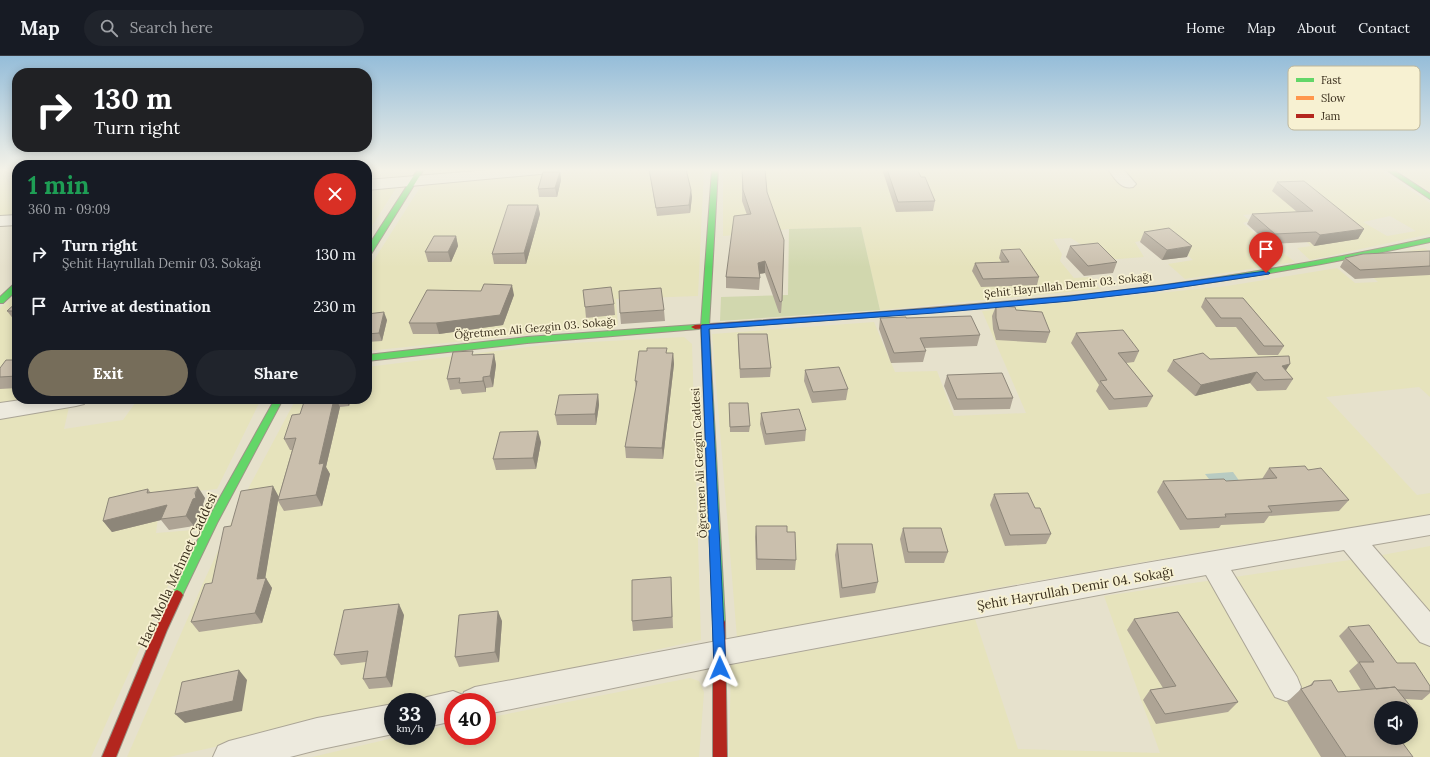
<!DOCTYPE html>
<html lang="en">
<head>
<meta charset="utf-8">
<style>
  body { margin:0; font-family:Lora,serif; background:#20242c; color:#f1f3f6; height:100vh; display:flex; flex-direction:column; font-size:15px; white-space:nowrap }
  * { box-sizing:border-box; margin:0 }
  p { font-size:13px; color:#9ea1a6 }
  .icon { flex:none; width:22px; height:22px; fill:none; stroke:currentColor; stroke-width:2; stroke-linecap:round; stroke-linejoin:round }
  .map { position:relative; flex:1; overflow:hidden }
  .drawer { position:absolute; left:12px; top:104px; width:360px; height:244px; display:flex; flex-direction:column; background:#171b24; border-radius:16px; box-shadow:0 2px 10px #0003 }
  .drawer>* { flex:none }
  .top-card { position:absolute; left:12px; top:12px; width:360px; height:84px; border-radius:16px; box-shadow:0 2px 10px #0003; background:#202124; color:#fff; overflow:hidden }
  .tools { position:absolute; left:1374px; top:645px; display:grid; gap:8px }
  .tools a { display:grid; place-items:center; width:44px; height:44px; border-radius:50%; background:#171b24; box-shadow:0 2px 10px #0003; font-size:20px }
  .speed { position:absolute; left:384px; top:637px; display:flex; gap:8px; font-size:20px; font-weight:700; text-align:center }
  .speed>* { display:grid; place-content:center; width:52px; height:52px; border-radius:50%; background:#171b24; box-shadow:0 2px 10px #0003; line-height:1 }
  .speed small { font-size:10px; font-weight:400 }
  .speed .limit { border:6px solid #d22; background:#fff; color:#111 }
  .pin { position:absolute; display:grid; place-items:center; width:34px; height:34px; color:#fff; margin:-41px -17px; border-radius:50% 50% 50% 0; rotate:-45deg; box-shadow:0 0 4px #0007 }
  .pin .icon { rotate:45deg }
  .me { position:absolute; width:44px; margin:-22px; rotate:359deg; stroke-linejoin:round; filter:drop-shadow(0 0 3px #0008) }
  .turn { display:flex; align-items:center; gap:14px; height:84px; padding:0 16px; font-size:18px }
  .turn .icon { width:52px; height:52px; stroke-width:2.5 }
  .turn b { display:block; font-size:28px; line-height:34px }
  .round { display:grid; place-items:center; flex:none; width:42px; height:42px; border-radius:21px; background:#20242c }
  .head { display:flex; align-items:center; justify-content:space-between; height:68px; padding:0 16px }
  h1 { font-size:24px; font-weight:700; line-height:30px; color:#1e9e55 }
  .button { display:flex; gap:8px; margin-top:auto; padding:8px 16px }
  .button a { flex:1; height:46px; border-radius:24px; background:#766d5a; color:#fff; font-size:16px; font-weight:700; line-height:46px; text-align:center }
  .button a+a { background:#20242c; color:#f1f3f6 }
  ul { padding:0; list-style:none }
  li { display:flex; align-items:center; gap:12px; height:52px; padding:0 16px }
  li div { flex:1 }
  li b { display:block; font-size:15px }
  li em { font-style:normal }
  header { display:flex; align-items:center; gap:24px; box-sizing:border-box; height:56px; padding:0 20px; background:#171b24; border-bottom:1px solid #363941 }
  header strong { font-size:19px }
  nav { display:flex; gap:22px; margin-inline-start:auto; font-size:14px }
  .search { width:280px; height:36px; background:#20242c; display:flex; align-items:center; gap:10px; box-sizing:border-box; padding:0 14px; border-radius:22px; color:#9ea1a6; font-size:15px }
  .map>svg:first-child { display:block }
</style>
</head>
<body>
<header>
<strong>Map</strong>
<div class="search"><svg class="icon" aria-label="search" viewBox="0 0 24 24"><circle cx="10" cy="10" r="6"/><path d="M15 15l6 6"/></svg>Search here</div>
<nav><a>Home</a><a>Map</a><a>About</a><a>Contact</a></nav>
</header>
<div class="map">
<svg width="1430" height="701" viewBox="0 0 1430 701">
  <rect width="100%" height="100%" fill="#e6e1cc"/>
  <!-- farmland -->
  <path fill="#e6e3bc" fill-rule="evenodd" d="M0,113H17V160L0,162Z
    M588,113H704L698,240L616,243L618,269L367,295V215L419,133L427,129Z
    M725,113H1378L1430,147V178L1310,204L1297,192L1311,190L1287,168H1279L1264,157L1243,159L1250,165L1243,167L1273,193H1278L1295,206L1185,223L1168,208L1193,204L1165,180L1135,186L1144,201L1105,204L1071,182L1053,183L1062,198L1060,205L1074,222L1090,221L1100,233L880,254L861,171L789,173L761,177L723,180V116ZM1390,160L1416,175L1387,180L1363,166Z
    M1395,113H1430V136Z
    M396,132L367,178V134Z
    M1425,192L1430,196V341L1419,331L1326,341L1417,439L1430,437V462L1240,489L996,532L737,582L712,278L874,266L895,316L937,315L954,360L1026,357L982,255L1227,230L1337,212L1355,227L1378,226L1356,205Z
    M17,237V343H37L0,349V252Z
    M684,281L692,288L701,584L418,646H393V652L169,701H127L204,525L239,450L296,343H367V311L553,288Z
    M138,343H261L217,433L161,439L156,477L193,474L91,701H0V362L69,351L64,373L123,364Z
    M1430,490V701H729L731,609L975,563L1018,693L1160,697L1104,540L1377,500ZM1381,652H1411V682H1381Z
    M690,622L699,625L704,636L699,701H312L402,680H427V674L453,668V680H487V662Z"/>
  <!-- green -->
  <path fill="#d1d7ae" d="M861,171L880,254L720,265L721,241L788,239L789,173Z"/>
  <!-- water -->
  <path fill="#b8cbc2" d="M1233,416L1240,426L1213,428L1205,418Z"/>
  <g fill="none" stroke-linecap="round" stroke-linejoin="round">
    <defs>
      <path id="street" d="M501,113H558L556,116L551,117L367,134V124Z
        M1108,113H1123L1136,128L1133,131C1121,134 1114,122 1108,113Z
        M17,159V169L0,170V160Z
        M28,343H87L84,348L76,350L0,363V347Z
        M1430,459V479L1372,489L1430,556V590L1420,586L1344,494L1231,514L1297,621L1301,631L1297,641L1286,645L1275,641L1206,519L720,610L487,658V646H453V665L427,671V646H416L427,641L453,635L463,639L464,636L475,631C792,570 1111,511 1430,459Z
        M393,648V678L317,694L290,701H213L218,690L229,685L317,662Z"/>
      <path id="fast" d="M418,113H424L371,198L367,200V192Z
        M712,113H718L709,270L725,566L723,570L719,571L715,570L713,566L701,270Z
        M1385,113H1392L1430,138V143Z
        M1430,182V186C1307,213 1184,233 1059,245L1055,243L1059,241C1184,229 1307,209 1430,182Z
        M14,228H17V234L3,247H0V241Z
        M695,269H698L699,271L698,273L527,287L367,305V299L527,281Z
        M275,343H283L217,467L181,542L177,544L173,542L171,539L208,463Z"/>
      <path id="slow" d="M1059,241H1062L1063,243L1062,245L881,260L877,258L881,256Z"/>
      <path id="jam" d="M881,256H884L885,258L884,260L695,273L691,271L695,269Z
        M177,534L181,536L183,539L167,574L116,701H102L155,574L173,536Z
        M719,561L723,562L725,566L727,701H713V566L715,562Z"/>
    </defs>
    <!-- street casing -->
    <use href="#street" stroke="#aba596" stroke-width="2"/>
    <!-- fast casing -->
    <use href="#fast" stroke="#9b9585" stroke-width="2"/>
    <!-- slow casing -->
    <use href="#slow" stroke="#9b9585" stroke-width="2"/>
    <!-- jam casing -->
    <use href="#jam" stroke="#9b9585" stroke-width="2"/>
    <!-- street -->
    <use href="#street" fill="#edeade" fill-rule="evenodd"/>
    <!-- fast -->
    <use href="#fast" fill="#63d668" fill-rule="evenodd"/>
    <!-- slow -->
    <use href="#slow" fill="#ff974d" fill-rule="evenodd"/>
    <!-- jam -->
    <use href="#jam" fill="#b3261e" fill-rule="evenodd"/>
  </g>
  <!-- wall -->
  <path fill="#aea495" d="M649,113H686L692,141L690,157L657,160Z
    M742,113H765L767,136L782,245L781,257H779L765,217L759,218L760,222L759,234L726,232V221L747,159L742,145Z
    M883,113H917L921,121L935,145L933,155L896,156L883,116Z
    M560,116L561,124L557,141H539L538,133Z
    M1277,126L1364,173L1358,183L1314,190L1310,186L1269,188L1247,168L1252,158L1297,156L1272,135Z
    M538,149L540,158L526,208H494L492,198Z
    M1144,176L1187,201L1162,204L1140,186Z
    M456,180L458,190L451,206H428L425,196Z
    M1070,190L1117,206L1113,217L1084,220L1066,201Z
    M1001,194L1039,221L1037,229L981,231L972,215L975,207H1002L999,202Z
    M1430,195V219L1355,223L1340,211L1345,202Z
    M514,239L503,269L439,278H413L409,267Z
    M1205,242H1243L1284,290L1278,299H1258L1236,271H1216L1201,251Z
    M17,246V265H15L7,255Z
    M614,248L615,259L586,262L585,251Z
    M996,250L1016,254L1050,276L1046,287L996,284L993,273L992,260Z
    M664,254L665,265L621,268L620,257Z
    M367,258L387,264L382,285L367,286Z
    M880,262H906L980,279L977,290L924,292L926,295L923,306L891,307L879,273Z
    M1076,277L1139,295L1134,306L1126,307L1153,340L1147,351L1109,354L1096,335L1099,329L1071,287Z
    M738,278L771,312L770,321L740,322L738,287Z
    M667,297H673L674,308L663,403L626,402L625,391L636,332L635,325Z
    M494,298L496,309L493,331L486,332V336L462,338L460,333L450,334L447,323L474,299Z
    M1210,303L1286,315L1293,323L1286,334L1257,335L1250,327L1195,340L1167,315L1173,304Z
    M17,304V332L0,333V312Z
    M805,314L848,333L846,344L812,347L804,325Z
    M947,319L1013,342L1010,353L954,354L944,330Z
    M598,338L599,349L596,369H557L555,359Z
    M305,343H351L349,350L340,351L326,411L330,418L322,450L284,455L278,445L265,522L272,532L262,567L199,576L191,566L212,527L231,470L279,440L292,394H290L284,383L300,358Z
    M729,347L750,370L749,376H730Z
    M761,357L806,374L805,385L765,389L760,368Z
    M541,386L536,413L496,414L493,403Z
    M1269,412L1308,414L1349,444L1339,455L1269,460L1264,467L1221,469L1219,472L1180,474L1157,436L1163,425H1226L1262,423Z
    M148,433L151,437L205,442L203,448L204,453L201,454L194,470L169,474L161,464L112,476L103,465Z
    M994,438L1035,452L1051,478L1046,488L1005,490L990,449Z
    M756,470L787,476L796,504L795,514H756L755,481Z
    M903,472L948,496L944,507H905L900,483Z
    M837,488L878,526L875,537L840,542L835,499Z
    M671,521L673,572L633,575L632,565Z
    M404,559L392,631L369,633L363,623L366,606L341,609L334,599Z
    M1134,563L1238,646L1228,656L1156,668L1143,644L1150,634L1163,632L1127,574Z
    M502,565L499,606L459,611L455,601Z
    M1348,571L1397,607L1430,635V637L1422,644L1405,643L1416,657L1411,661V652H1381V682L1413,701H1321L1287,646L1301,633L1310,629L1314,625L1338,636L1361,634L1349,615L1358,607L1339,580Z"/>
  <!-- shaded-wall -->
  <path fill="#8d8679" d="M560,116L561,124L557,141L555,132Z
    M691,134L692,141L690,157L689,149Z
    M538,149L540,158L526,208L524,197Z
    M1364,173L1358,183L1314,190L1320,179Z
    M456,180L458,190L451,206L448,196Z
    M1192,190L1187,201L1162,204L1167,194Z
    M765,205V217L757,218L758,207Z
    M512,229L514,239L503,269L439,278L436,267Z
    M384,256L387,264L382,285L379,277Z
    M673,297L674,308L663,403L662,392Z
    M494,298L496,309L493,331L490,320Z
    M1290,308L1283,319L1282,310Z
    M1257,316L1250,327L1195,340L1201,329Z
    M483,321L486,332V336L483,325Z
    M598,338L599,349L596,369L595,358Z
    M334,343H336L340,351L326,411L330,418L322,450L316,439L319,408Z
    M345,343H351L349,350Z
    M538,375L541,386L536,413L533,402Z
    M273,430L279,441L278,444V445L265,524L266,522L272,532L262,567L255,557L257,523Z
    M198,431L205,442L203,448L204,453L201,454L194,470L186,460Z
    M167,449L161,463V464L112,476L103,465Z
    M399,548L404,559L392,631L386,621Z
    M498,555L502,565L499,606L495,596Z
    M239,614L247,624L242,655L185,667L175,658Z"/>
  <!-- building -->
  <path fill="#cabfad" stroke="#8d8679" d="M649,113H686L691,134L689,149L656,152Z
    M742,113H765L767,136L784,184L782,245L780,246L765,205L758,207L760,222L726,221L734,160L751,158L743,134Z
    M887,113H917L921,121H925L935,145L898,146Z
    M543,116H560L555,132L538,133Z
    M1304,125L1364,173L1320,179L1316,176L1275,178L1252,158L1313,155L1277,126Z
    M508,149H538L524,197L492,198Z
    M1169,172L1192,190L1167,194L1144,176Z
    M434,180H456L448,196H425Z
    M1098,187L1117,206L1088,210L1070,190Z
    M1020,193L1039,221L983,223L975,207L1009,206L1001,194Z
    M1430,195V210L1360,214L1345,202L1363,198Z
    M484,228L512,229L500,259L436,267H409L427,234L481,235Z
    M611,231L614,248L585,251L583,234Z
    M661,232L664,254L620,257L619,235Z
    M1205,242H1243L1284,290H1264L1241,262H1221Z
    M17,246V255H7Z
    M996,250L1015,251L1016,254L1042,256L1050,276L999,274L996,262Z
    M384,256L379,277L367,278V258Z
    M971,260L980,279L920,282L926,295L894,297L880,262L906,261V262Z
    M1123,274L1139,295L1118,297L1153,340L1114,343L1100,325L1107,324L1076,277Z
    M738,278H767L771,312L740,313Z
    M647,292H667L666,297H673L662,392L625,391L637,325H635L639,295H647Z
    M473,295L472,299L494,298L490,320L483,321V325L459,327L460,322L447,323L453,296Z
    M1203,297L1210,303L1289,300L1290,308L1282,310L1293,323L1264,324L1257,316L1201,329L1173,304Z
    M6,304H17V320L0,321V312Z
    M839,311L848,333L813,336L805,314Z
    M1002,317L1013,342L957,343L947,319Z
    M598,338L595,358L555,359L559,339Z
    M305,343H334L319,408L324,407L316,439L278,444L296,382L284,383L292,359L300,358Z
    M729,347H748L750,370L730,371Z
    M799,353L806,374L766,378L761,357Z
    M538,375L533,402L493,403L500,376Z
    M1305,410L1308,414L1321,412L1349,444L1268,450L1272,456L1225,458L1226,461L1187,463L1163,425L1224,423L1226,425L1277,422L1269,412Z
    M273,430L257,523L266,522L255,557L191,566L205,528L212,527L224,471L231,470L241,435Z
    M198,431L195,437L196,442L193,443L186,460L161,463L167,449L103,465L109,442L148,433L147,437Z
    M1028,437L1035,452H1040L1051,478L1010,479L994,438Z
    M756,470H787V476H795L796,504L757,503Z
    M903,472H941L948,496H908Z
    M837,488H872L878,526L842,532Z
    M671,521L672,561L632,565V524Z
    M399,548L386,621L363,623L368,595L334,599L344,554Z
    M498,555L495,596L455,601L459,559Z
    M1178,556L1238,646L1165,658L1150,634L1176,630L1134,563Z
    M1369,569L1397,607H1415L1430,630V635L1398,634L1395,631L1376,633L1359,606H1374L1348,571Z
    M239,614L233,645L175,658L182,626Z
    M1331,624L1338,636L1395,631L1416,657L1411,658V652H1381V682H1399L1413,701H1346L1301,633L1312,629L1314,625Z"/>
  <!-- sky -->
  <linearGradient id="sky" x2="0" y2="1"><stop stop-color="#95bdd9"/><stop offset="0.54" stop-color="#f4f2e8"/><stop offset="1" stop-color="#f4f2e8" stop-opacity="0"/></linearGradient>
  <rect width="1430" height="211" fill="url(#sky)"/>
  <!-- route -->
  <path fill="#1a73e8" stroke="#114b97" d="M1266,215L1270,217L1269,218L1156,235L1070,245L934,257L709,273L726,612L724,616L720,618L715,616L714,612L701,270L702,269L934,252L1070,240L1156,230Z"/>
  <g text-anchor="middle" stroke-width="3.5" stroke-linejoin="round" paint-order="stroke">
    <!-- street labels -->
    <g font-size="11" fill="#3a2f1d" stroke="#f7f1d2">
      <text transform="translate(1068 229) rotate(-6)" y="4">Şehit Hayrullah Demir 03. Sokağı</text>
      <text transform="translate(535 272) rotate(-5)" y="4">Öğretmen Ali Gezgin 03. Sokağı</text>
      <text transform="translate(699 407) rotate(-93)" y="4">Öğretmen Ali Gezgin Caddesi</text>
    </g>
    <!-- near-street labels -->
    <g font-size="13" fill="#3a2f1d" stroke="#f7f1d2">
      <text transform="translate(177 514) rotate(-65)" y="5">Hacı Molla Mehmet Caddesi</text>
      <text transform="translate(1075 532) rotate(-10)" y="5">Şehit Hayrullah Demir 04. Sokağı</text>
    </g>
  </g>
  <!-- legend -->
  <rect x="1288" y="10" width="132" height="64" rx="6" fill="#f7f1d2" stroke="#beb79c" stroke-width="1"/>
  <rect x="1296" y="22" width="18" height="4" fill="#63d668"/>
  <rect x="1296" y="40" width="18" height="4" fill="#ff974d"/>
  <rect x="1296" y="58" width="18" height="4" fill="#b3261e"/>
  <g font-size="11" fill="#3a2f1d">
    <text x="1321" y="28">Fast</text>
    <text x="1321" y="46">Slow</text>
    <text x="1321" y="64">Jam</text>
  </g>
</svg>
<div class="tools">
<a><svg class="icon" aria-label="sound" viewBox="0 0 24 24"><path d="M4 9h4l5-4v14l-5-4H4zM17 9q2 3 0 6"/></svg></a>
</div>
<div class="speed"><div>33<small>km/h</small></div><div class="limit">40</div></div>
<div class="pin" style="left:1266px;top:217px;background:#d93025"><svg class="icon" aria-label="arrive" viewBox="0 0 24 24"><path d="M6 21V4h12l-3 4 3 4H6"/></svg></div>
<svg class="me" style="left:720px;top:612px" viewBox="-20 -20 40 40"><path d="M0-17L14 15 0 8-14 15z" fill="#1a73e8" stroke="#fff" stroke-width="4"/></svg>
<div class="top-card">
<div class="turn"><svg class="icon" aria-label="right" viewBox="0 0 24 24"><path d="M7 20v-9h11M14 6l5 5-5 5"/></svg><div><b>130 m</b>Turn right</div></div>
</div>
<section class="drawer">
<div class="head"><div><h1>1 min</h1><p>360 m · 09:09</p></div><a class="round" style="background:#d93025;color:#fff"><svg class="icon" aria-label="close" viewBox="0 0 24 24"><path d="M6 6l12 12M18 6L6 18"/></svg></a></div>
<ul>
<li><svg class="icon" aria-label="right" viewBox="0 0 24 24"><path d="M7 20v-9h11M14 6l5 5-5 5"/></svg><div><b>Turn right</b><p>Şehit Hayrullah Demir 03. Sokağı</p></div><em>130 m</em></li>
<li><svg class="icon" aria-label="arrive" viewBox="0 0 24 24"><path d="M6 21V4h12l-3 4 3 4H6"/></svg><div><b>Arrive at destination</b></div><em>230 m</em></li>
</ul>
<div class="button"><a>Exit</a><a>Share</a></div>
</section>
</div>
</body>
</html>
